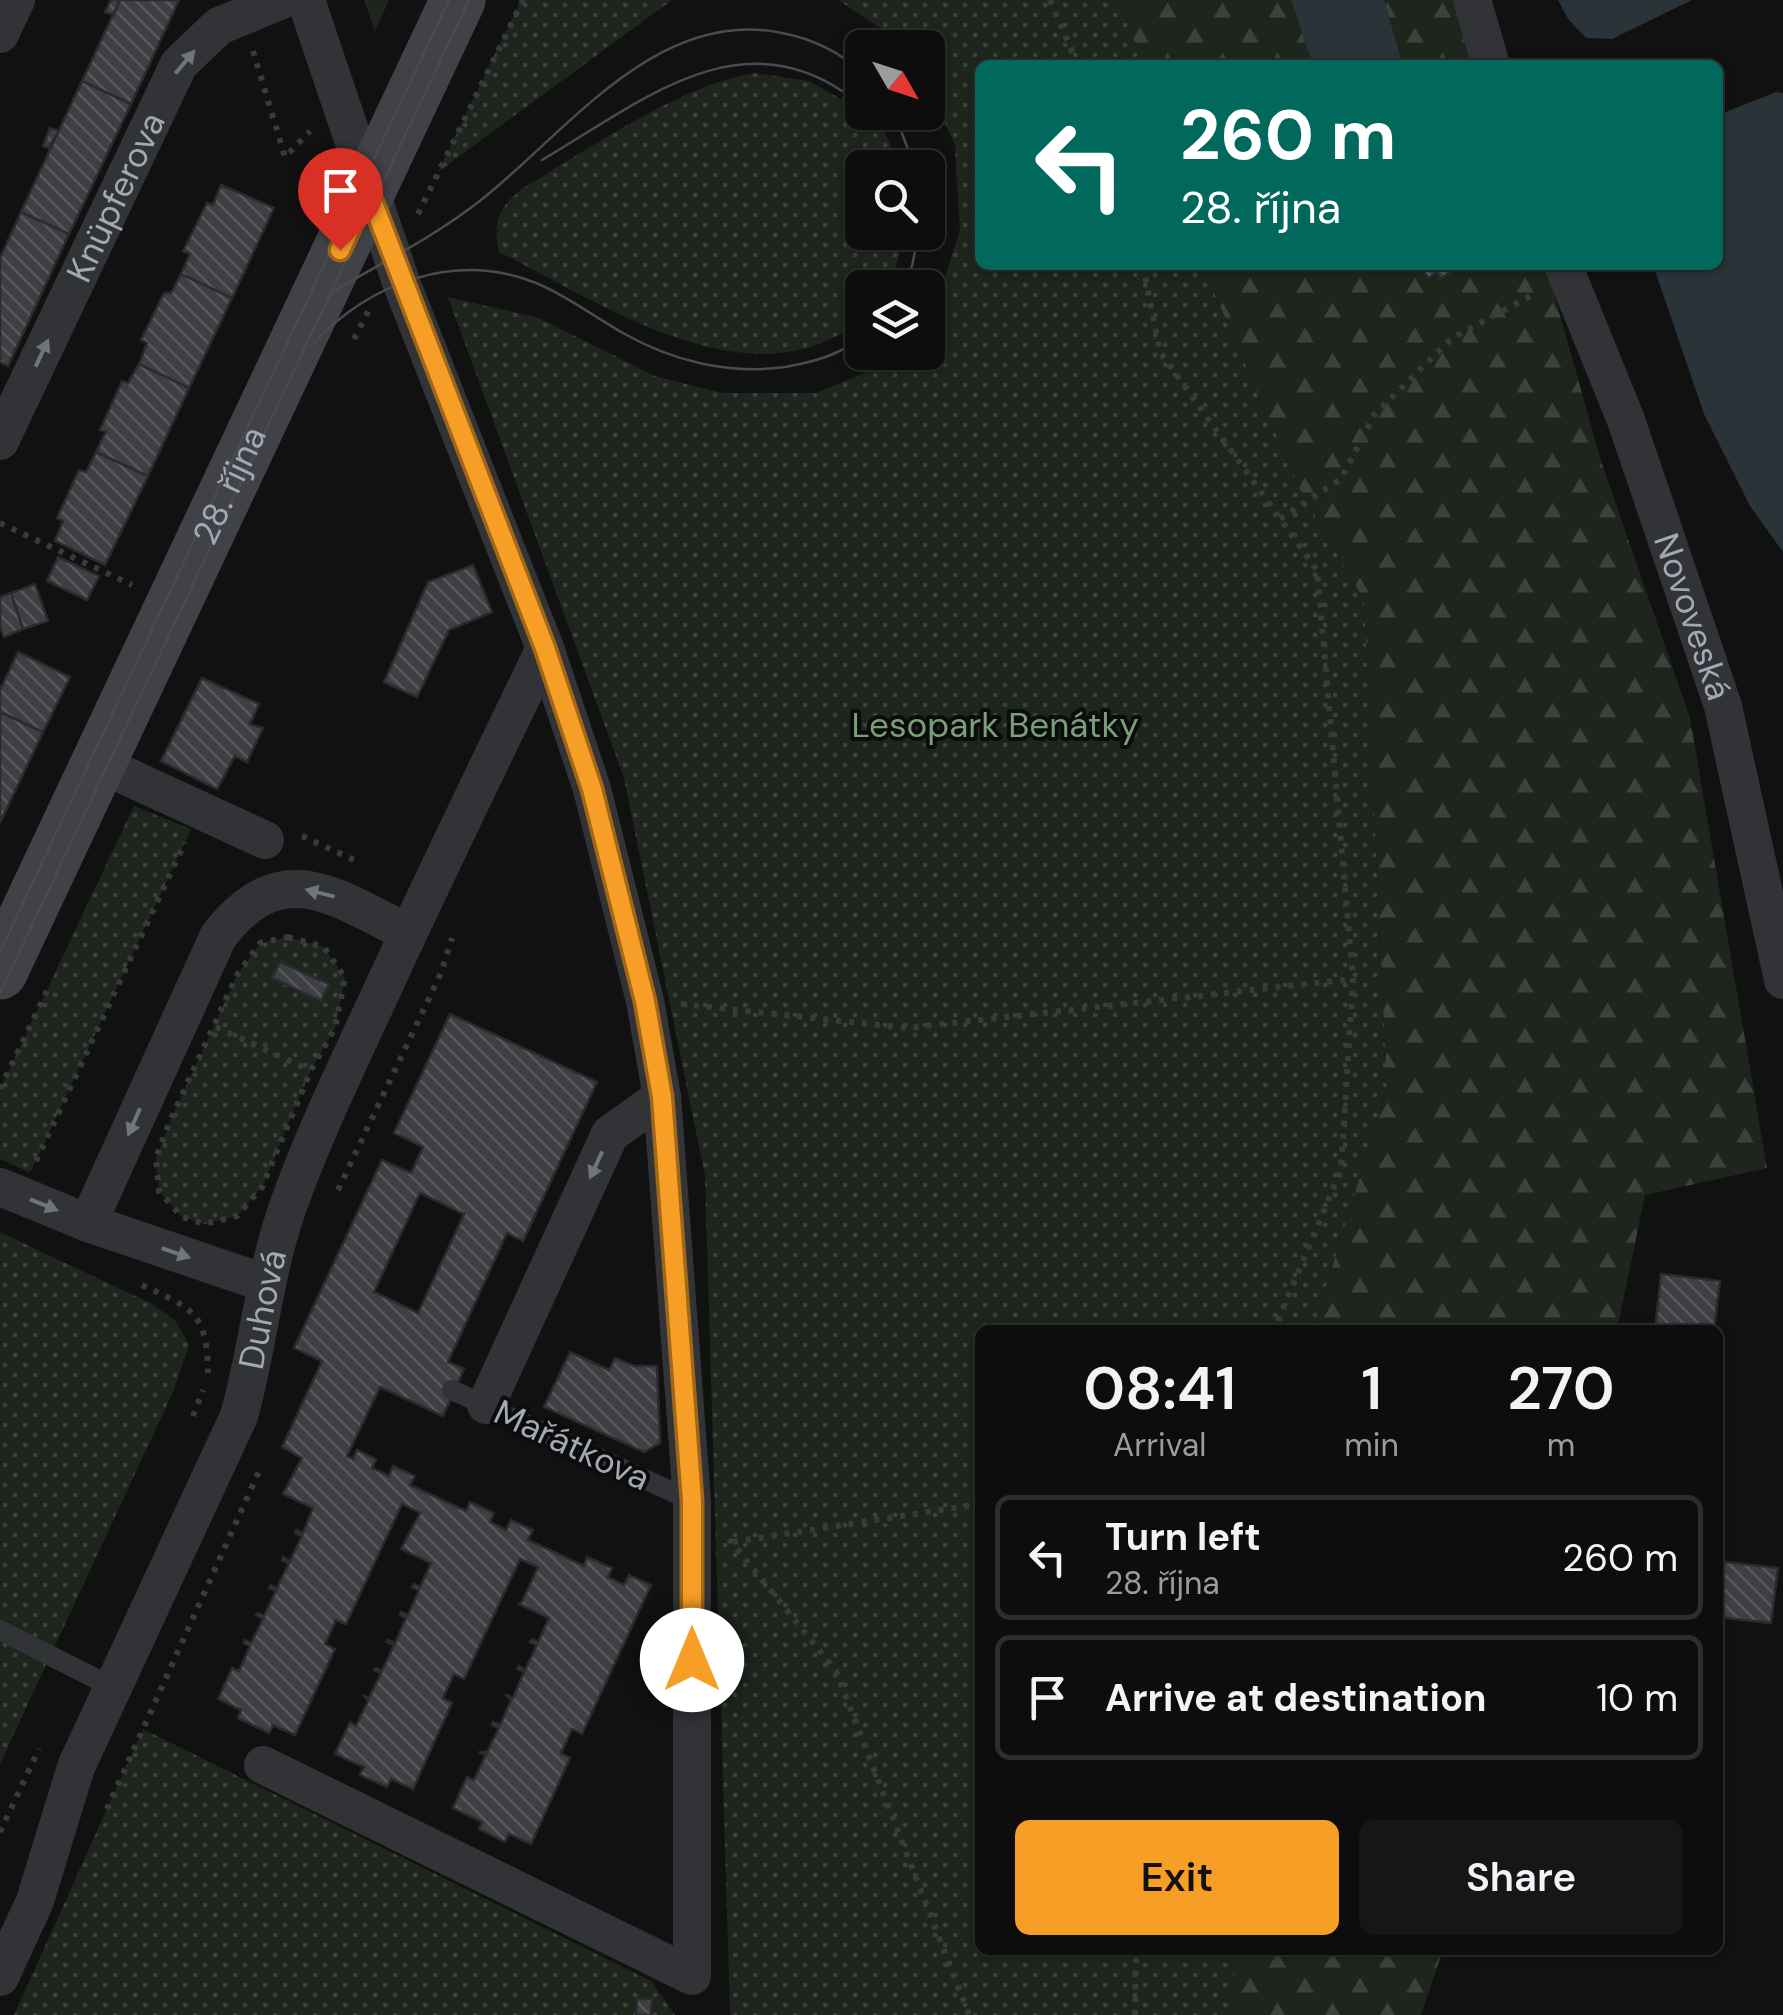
<!DOCTYPE html>
<html lang="en">
<head>
<meta charset="utf-8">
<style>
  body { margin:0; font-family:"DM Sans",sans-serif; background:#161617; color:#f1f3f6; height:100vh; display:flex; flex-direction:column; font-size:38px; white-space:nowrap }
  * { box-sizing:border-box; margin:0 }
  p { font-size:32px; color:#9a9c9e }
  .icon { flex:none; width:55px; height:55px; fill:none; stroke:currentColor; stroke-width:2; stroke-linecap:round; stroke-linejoin:round }
  .map { position:relative; flex:1; overflow:hidden }
  .side { position:absolute; left:975px; top:1325px; width:748px; height:630px; display:flex; flex-direction:column; background:#0d0d0e; border-radius:15px; box-shadow:0 2px 8px #0004,0 0 0 2px #2d2d2e }
  .side>* { flex:none }
  .banner { position:absolute; left:975px; top:60px; width:748px; height:210px; border-radius:15px; box-shadow:0 2px 8px #0004,0 0 0 2px #2d2d2e; background:#00695c; color:#fff; overflow:hidden }
  .needle { width:65px; rotate:129deg }
  .controls { position:absolute; left:845px; top:30px; display:grid; gap:20px }
  .controls a { display:grid; place-items:center; width:100px; height:100px; border-radius:15px; background:#0d0d0e; box-shadow:0 2px 8px #0004,0 0 0 2px #2d2d2e; font-size:50px }
  .pin { position:absolute; display:grid; place-items:center; width:85px; height:85px; color:#fff; margin:-102px -42px; border-radius:50% 50% 50% 0; rotate:-45deg; box-shadow:0 0 10px #0007 }
  .pin .icon { rotate:45deg }
  .me { position:absolute; width:110px; margin:-55px; rotate:0deg; stroke-linejoin:round; filter:drop-shadow(0 0 8px #0008) }
  .turn { display:flex; align-items:center; gap:35px; height:210px; padding:0 40px; font-size:45px }
  .turn .icon { width:130px; height:130px; stroke-width:2.5 }
  .turn b { display:block; font-size:70px; line-height:85px }
  .eta { display:flex; justify-content:space-evenly; align-items:center; height:170px; text-align:center }
  .eta b { font-size:60px; font-weight:600; line-height:70px }
  .primary-button { display:flex; gap:20px; margin-top:auto; padding:20px 40px }
  .primary-button a { flex:1; height:115px; border-radius:15px; background:#f69e25; color:#111; font-size:40px; font-weight:600; line-height:115px; text-align:center }
  .primary-button a+a { background:#161617; color:#f1f3f6 }
  ul { padding:0; list-style:none }
  li { display:flex; align-items:center; gap:30px; height:125px; margin:0 20px 15px; padding:0 20px; border:5px solid #2d2d2e; border-radius:15px }
  li div { flex:1 }
  li b { display:block; font-size:38px }
  li em { font-style:normal }
  .map>svg:first-child { display:block }
</style>
</head>
<body>
<div class="map">
<svg width="1783" height="2015" viewBox="0 0 1783 2015">
  <defs>
    <pattern id="grass-dots" width="8" height="8" patternUnits="userSpaceOnUse" patternTransform="scale(2.5)"><rect width="8" height="8" fill="#1d251d"/><path d="M2 2h.1M6 6h.1" fill="none" stroke="#3b423b" stroke-width="1.8" stroke-linecap="round"/></pattern>
    <pattern id="forest-firs" width="22" height="20" patternUnits="userSpaceOnUse" patternTransform="scale(2.5)"><rect width="22" height="20" fill="#1d251d"/><path d="M5 1l3.5 6h-7zM16 11l3.5 6h-7z" fill="#3b423b"/></pattern>
    <pattern id="building-back-hatch" width="6" height="6" patternUnits="userSpaceOnUse" patternTransform="scale(2.5)"><rect width="6" height="6" fill="#3d3f42"/><path d="M-1 5l2 2M0 0l6 6M5-1l2 2" fill="none" stroke="#56585b"/></pattern>
  </defs>
  <rect width="100%" height="100%" fill="#111112"/>
  <!-- grass -->
  <path fill="url(#grass-dots)" d="M521,0H672L438,172Z
    M838,0H1115L1128,20L1142,65H980V265H1202L1301,491L1364,600L1387,1088L1313,1330H980V1950H1235L1232,2015H730L705,1176L624,778L448,297L539,318L655,376L722,393H816L884,365L896,353L928,352V322L933,316L960,230L955,145L928,86V48L909,47Z
    M755,73L809,81L841,99L851,83L862,95V112L876,113L900,167L862,168V232L904,233L895,271L886,287L862,288V319C753,408 603,304 499,252C493,221 498,208 523,188C590,149 679,85 755,73Z
    M134,806L191,829L30,1173L0,1159V1089Z
    M288,937L324,947L345,978L335,1028L311,1070L262,1187L237,1216L205,1224L182,1217L159,1191L156,1158L170,1121L237,975L260,943Z
    M0,1232L150,1303L175,1320L189,1345L173,1392L0,1764Z
    M143,1729L651,1981L675,2015H14Z"/>
  <!-- forest -->
  <path fill="url(#forest-firs)" d="M364,0H389L375,31Z
    M1115,0H1291L1313,65H1142L1128,20Z
    M1384,0H1471L1489,65H1403Z
    M1202,265H1546L1601,461L1690,718L1767,1168L1645,1195L1617,1330H1313L1387,1088L1364,600L1301,491Z
    M1235,1950H1443L1421,2015H1232Z"/>
  <!-- water -->
  <path fill="#293338" d="M1291,0H1384L1403,65H1313Z
    M1558,0H1692L1612,39L1586,38L1568,19Z
    M1776,92L1783,93V552L1750,506L1704,414L1653,265H1718V115Z"/>
  <!-- building -->
  <path fill="url(#building-back-hatch)" stroke="#2b2b2e" stroke-width="2.5" fill-rule="evenodd" d="M111,0H120L114,15L105,12Z
    M120,0H179L131,104L82,81Z
    M82,81L131,104L69,234L21,212Z
    M50,128L59,131L48,148L43,146Z
    M221,185L274,208L232,298L181,274L190,254L183,251L207,203L213,205Z
    M21,212L69,234L8,366L0,362V258Z
    M1430,265H1456L1458,268L1440,279L1437,273L1428,278L1422,270Z
    M181,274L232,298L189,388L139,364L147,343L141,340L164,293H171Z
    M139,364L189,388L148,476L96,452L106,431L100,430L122,381L128,383Z
    M96,452L148,476L105,565L55,541L63,521L57,518L79,470L86,472Z
    M58,557L99,576L87,600L47,581Z
    M473,565L492,612L449,630L417,697L384,682L428,582Z
    M35,584L48,621L23,629L11,593Z
    M11,593L23,629L4,637L0,626V597Z
    M18,652L70,677L43,732L0,712V690Z
    M202,678L259,704L250,724L263,728L247,762L235,756L217,789L161,761Z
    M0,712L43,732L0,823Z
    M280,962L329,984L321,1001L272,978Z
    M450,1014L597,1082L523,1241L507,1233L448,1362L464,1369L443,1416L380,1387L347,1456L353,1459L357,1450L376,1459L372,1468L389,1476L393,1466L415,1476L410,1485L466,1511L470,1502L494,1513L490,1522L506,1530L511,1520L533,1530L528,1540L584,1566L587,1557L612,1568L608,1577L624,1585L629,1575L651,1585L582,1734L572,1729L561,1753L570,1758L531,1844L509,1834L505,1842L479,1829L482,1822L453,1808L467,1777L474,1780L486,1755L479,1752H487L499,1728L492,1725L493,1722L500,1725L511,1700L505,1694L513,1698L524,1672L517,1669L519,1666L525,1670L537,1645L530,1642L532,1639L538,1642L549,1618L519,1604L522,1602L538,1567L520,1559L464,1679L454,1674L443,1698L452,1703L413,1789L391,1779L387,1787L360,1775L364,1767L335,1754L350,1722L356,1726L368,1701L363,1695L369,1698L381,1673L374,1670L376,1668L382,1671L394,1645L387,1642L388,1640L395,1643L406,1618L400,1615L401,1612L408,1615L419,1590L412,1587L414,1584L420,1587L431,1563L401,1549L420,1513L402,1504L346,1624L336,1620L325,1644L335,1649L295,1735L273,1725L269,1733L238,1718L241,1710L218,1699L232,1668L239,1671L250,1646L244,1643L245,1640L251,1643L263,1619L256,1615L258,1613L264,1616L276,1591L269,1588L271,1585L277,1588L289,1563L282,1560L283,1557L290,1561L302,1536L295,1533L296,1530L303,1533L313,1508L283,1494L302,1458L282,1447L322,1361L294,1348L382,1160L411,1173L423,1147L394,1133ZM420,1193L464,1214L418,1313L374,1292Z
    M1661,1274L1720,1281L1714,1330H1655Z
    M570,1352L609,1370L615,1358L634,1366H657L660,1443L644,1452L544,1407Z
    M1718,1561L1778,1568L1771,1623L1718,1617Z
    M637,1999H652L651,2015H636Z"/>
  <g fill="none" stroke-linecap="round" stroke-linejoin="round">
    <!-- path -->
    <path stroke="#383a3e" stroke-width="6" stroke-dasharray="5 8" stroke-linecap="butt" d="M1050,0L1078,65
      M253,51L285,157L310,131
      M418,214L523,0
      M1143,265L1160,352L1317,570L1353,979L1341,1170L1274,1330
      M354,339L371,306
      M1280,519L1341,479L1374,415L1452,338L1536,293
      M0,523L132,585
      M302,836L354,860
      M288,937L324,947L345,978L335,1028L311,1070L262,1187L237,1216L205,1224L182,1217L159,1191L156,1158L170,1121L237,975L260,943Z
      M681,1004L907,1028L1353,979
      M216,1027L305,1068
      M0,1089L47,991
      M36,1161L185,842
      M338,1190L441,973L452,938
      M142,1285C193,1309 207,1312 208,1373
      M193,1416L203,1390
      M729,1539L836,1671L969,2015
      M733,1542L980,1504
      M107,1809L260,1469
      M0,1832L39,1749
      M1135,2015L1136,1950"/>
    <!-- service -->
    <path stroke="#323337" stroke-width="20" d="M452,1390L692,1501
      M0,1630L114,1688"/>
    <!-- minor -->
    <g stroke="#323337" stroke-width="38">
      <path d="M1472,0L1491,65"/>
      <path d="M0,34L16,0"/>
      <path id="s1" d="M1563,265L1626,420L1723,706L1783,980"/>
      <path id="s2" d="M0,441L179,64L219,26L282,0"/>
      <path d="M100,764L265,840"/>
      <path d="M0,1187L88,1223L265,1283"/>
      <path d="M88,1223L218,937C280,854 334,896 408,933"/>
      <path d="M486,1405L610,1134L662,1097"/>
      <path d="M263,1765L692,1976V1501L662,1097L645,1001L592,789L545,648L401,282L306,0"/>
      <path id="s3" d="M0,1977L35,1901L76,1767L239,1416C259,1345 264,1271 290,1201C315,1132 347,1066 378,999C432,881 489,765 545,648"/>
    </g>
    <!-- secondary -->
    <path stroke="#404247" stroke-width="55" id="s4" d="M0,972L458,0"/>
    <!-- tram -->
    <path stroke="#494b50" stroke-width="2.5" d="M894,112L915,168
      M542,160C635,106 735,19 842,91
      M902,288L912,266L919,232
      M332,292C383,262 434,237 481,200C567,132 657,7 782,33C813,39 839,51 862,73
      M314,343C371,282 456,251 536,283C568,296 594,317 623,333C672,361 729,375 785,367C813,362 841,355 862,336
      M0,952L449,0
      M0,993L469,0"/>
  </g>
  <!-- one-way arrows -->
  <defs><path id="oneway-solid" d="M-6-.8H1V-3.2L6.5 0L1 3.2V.8H-6Z" transform="scale(2.5)"/></defs>
  <g fill="#70747c">
    <use href="#oneway-solid" transform="translate(185 62) rotate(-50)"/>
    <use href="#oneway-solid" transform="translate(42 353) rotate(-65)"/>
    <use href="#oneway-solid" transform="translate(320 893) rotate(-166)"/>
    <use href="#oneway-solid" transform="translate(134 1122) rotate(114)"/>
    <use href="#oneway-solid" transform="translate(596 1165) rotate(115)"/>
    <use href="#oneway-solid" transform="translate(44 1205) rotate(22)"/>
    <use href="#oneway-solid" transform="translate(176 1253) rotate(19)"/>
  </g>
  <g fill="none" stroke-linecap="round" stroke-linejoin="round">
    <defs>
      <path id="route" d="M340,250L368,190L545,648L592,789L645,1001L662,1097L692,1501V1660"/>
    </defs>
    <!-- route casing -->
    <use href="#route" stroke="#a06718" stroke-width="25"/>
    <!-- route -->
    <use href="#route" stroke="#f69e25" stroke-width="18"/>
  </g>
  <g text-anchor="middle" stroke-width="8" stroke-linejoin="round" paint-order="stroke">
    <!-- street labels -->
    <g font-size="35" fill="#a2a9b4" stroke="#0c0c0d">
      <text dy="12" stroke="none"><textPath href="#s2" startOffset="270">Knüpferova</textPath></text>
      <text dy="12" stroke="none"><textPath href="#s4" startOffset="538">28. října</textPath></text>
      <text dy="12" stroke="none"><textPath href="#s1" startOffset="375">Novoveská</textPath></text>
      <text dy="12" stroke="none"><textPath href="#s3" startOffset="720">Duhová</textPath></text>
      <text transform="translate(572 1445) rotate(25)" y="12">Mařátkova</text>
    </g>
    <!-- park labels -->
    <g font-size="35" fill="#799f78" stroke="#0c0c0d">
      <text x="995" y="737">Lesopark Benátky</text>
    </g>
  </g>
</svg>
<div class="controls">
<a><svg class="needle" viewBox="-14 -14 28 28"><path d="M0-13l5 13h-10z" fill="#e53935"/><path d="M0 13l5-13h-10z" fill="#9a9c9e"/></svg></a>
<a><svg class="icon" aria-label="search" viewBox="0 0 24 24"><circle cx="10" cy="10" r="6"/><path d="M15 15l6 6"/></svg></a>
<a><svg class="icon" aria-label="layers" viewBox="0 0 24 24"><path d="M12 4l9 5-9 5-9-5zM3 14l9 5 9-5"/></svg></a>
</div>
<div class="pin" style="left:340px;top:250px;background:#d93025"><svg class="icon" aria-label="arrive" viewBox="0 0 24 24"><path d="M6 21V4h12l-3 4 3 4H6"/></svg></div>
<svg class="me" style="left:692px;top:1660px" viewBox="-20 -20 40 40"><circle r="19" fill="#fff"/><path d="M0-13L10 11 0 6-10 11z" fill="#f69e25"/></svg>
<div class="banner">
<div class="turn"><svg class="icon" aria-label="left" viewBox="0 0 24 24"><path d="M17 20v-9H6M10 6l-5 5 5 5"/></svg><div><b>260 m</b>28. října</div></div>
</div>
<section class="side">
<div class="eta">
<div><b>08:41</b><p>Arrival</p></div>
<div><b>1</b><p>min</p></div>
<div><b>270</b><p>m</p></div>
</div>
<ul>
<li><svg class="icon" aria-label="left" viewBox="0 0 24 24"><path d="M17 20v-9H6M10 6l-5 5 5 5"/></svg><div><b>Turn left</b><p>28. října</p></div><em>260 m</em></li>
<li><svg class="icon" aria-label="arrive" viewBox="0 0 24 24"><path d="M6 21V4h12l-3 4 3 4H6"/></svg><div><b>Arrive at destination</b></div><em>10 m</em></li>
</ul>
<div class="primary-button"><a>Exit</a><a>Share</a></div>
</section>
</div>
</body>
</html>
